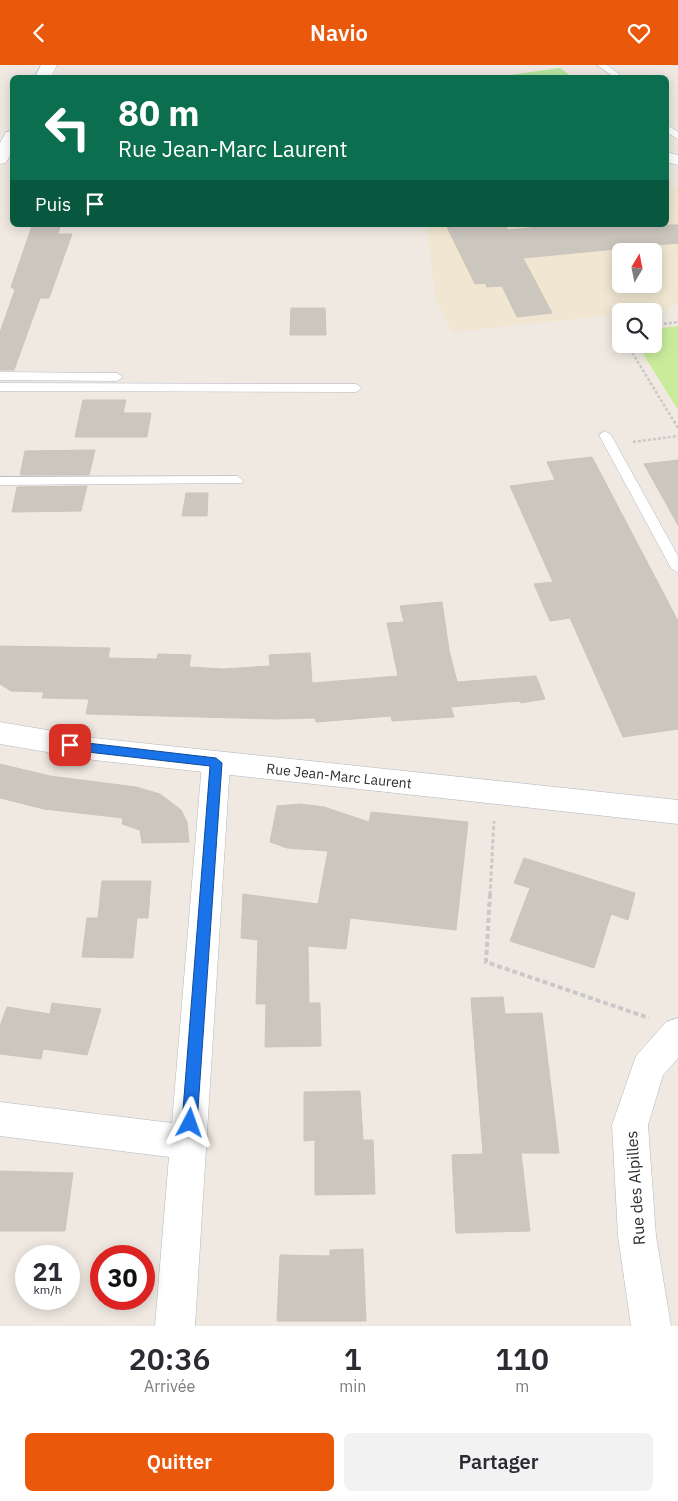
<!DOCTYPE html>
<html lang="fr">
<head>
<meta charset="utf-8">
<style>
  body { margin:0; font-family:"IBM Plex Sans",sans-serif; background:#f2f2f3; color:#2b2b33; height:100vh; display:flex; flex-direction:column; font-size:19px; white-space:nowrap }
  * { box-sizing:border-box; margin:0 }
  p { font-size:16px; color:#7c7c81 }
  .icon { flex:none; width:28px; height:28px; fill:none; stroke:currentColor; stroke-width:2; stroke-linecap:round; stroke-linejoin:round }
  .map { position:relative; height:1261px; overflow:hidden }
  .side { display:flex; flex-direction:column; background:#fff; flex:1 }
  .side>* { flex:none }
  .guide { position:absolute; left:10px; top:10px; width:659px; height:152px; border-radius:8px; box-shadow:0 2px 12px #0003; background:#0b6e4f; color:#fff; overflow:hidden }
  .needle { width:32px; rotate:10deg }
  .controls { position:absolute; left:612px; top:178px; display:grid; gap:10px }
  .controls a { display:grid; place-items:center; width:50px; height:50px; border-radius:8px; background:#fff; box-shadow:0 2px 12px #0003; font-size:25px }
  .speed { position:absolute; left:15px; top:1180px; display:flex; gap:10px; font-size:25px; font-weight:700; text-align:center }
  .speed>* { display:grid; place-content:center; width:65px; height:65px; border-radius:50%; background:#fff; box-shadow:0 2px 12px #0003; line-height:1 }
  .speed small { font-size:12px; font-weight:400 }
  .speed .limit { border:8px solid #d22; background:#fff; color:#111 }
  .pin { position:absolute; display:grid; place-items:center; width:42px; height:42px; color:#fff; margin:-21px; border-radius:10px; box-shadow:0 2px 8px #0006 }
  .me { position:absolute; width:55px; margin:-28px; rotate:4deg; stroke-linejoin:round; filter:drop-shadow(0 0 4px #0008) }
  .turn { display:flex; align-items:center; gap:18px; height:105px; padding:0 25px; font-size:22px }
  .turn .icon { width:65px; height:65px; stroke-width:2.5 }
  .turn b { display:block; font-size:35px; line-height:42px }
  .then { display:flex; align-items:center; height:48px; padding:0 25px; background:#0003; gap:10px; font-size:19px }
  .eta { display:flex; justify-content:space-evenly; align-items:center; height:85px; text-align:center }
  .eta b { font-size:30px; font-weight:600; line-height:35px }
  .cta { display:flex; gap:10px; margin-top:auto; padding:10px 25px }
  .cta a { flex:1; height:58px; border-radius:8px; background:#ea580c; color:#fff; font-size:20px; font-weight:600; line-height:58px; text-align:center }
  .cta a+a { background:#f2f2f3; color:#2b2b33 }
  header { display:flex; justify-content:space-between; align-items:center; height:65px; padding:0 25px; background:#ea580c; color:#fff; font-size:22px; font-weight:600 }
  .map>svg:first-child { display:block }
</style>
</head>
<body>
<header><svg class="icon" aria-label="back" viewBox="0 0 24 24"><path d="M15 5l-7 7 7 7"/></svg>Navio<svg class="icon" aria-label="heart" viewBox="0 0 24 24"><path d="M12 20l-8-8c-3-5 5-10 8-4 3-6 11-1 8 4z"/></svg></header>
<div class="map">
<svg width="678" height="1261" viewBox="0 0 678 1261">
  <rect width="100%" height="100%" fill="#efe9e1"/>
  <!-- education -->
  <path fill="#f0e6d1" fill-rule="evenodd" d="M678,121V239L666,244L621,246V249L453,267L435,231L427,160H666V122ZM621,186H654V219H621Z"/>
  <!-- green -->
  <path fill="#b6e59e" d="M560,3L572,12H497L502,11Z"/>
  <!-- pitch -->
  <path fill="#c9ec9a" d="M678,261V345L637,279H654V264Z"/>
  <!-- building -->
  <path fill="#cbc7bf" stroke="#cbc5ba" d="M446,160H505L508,165L560,160H678V178L523,193L552,248L517,252L502,221L487,222L485,218L475,219Z
    M32,161H60L58,169H72L49,233H40L14,305H0V267L15,225L11,222Z
    M291,243H325L326,270H290Z
    M83,335H126L123,348H151L147,372H75Z
    M95,385L89,410H20L25,386Z
    M592,392L678,556V664L623,672L570,553L550,556L534,519L553,517L510,421L555,415L547,397Z
    M678,395V460L644,399Z
    M87,421L81,446L12,447L17,422Z
    M186,428H208L207,451H182Z
    M442,537L449,585L457,617L536,611L545,634L521,638L520,636L451,642L454,652L392,656L391,651L316,657L315,653L275,654L86,649L89,634L42,633L44,627L11,626L0,619V581L110,583L108,593L157,594L158,589L191,590L189,602L223,604L270,601L269,590L310,588L312,618L398,611L387,558L404,557L400,541Z
    M0,699L50,711L136,722L160,729L181,745L187,757L189,777L142,778L140,765L122,759L123,753L44,744L0,733Z
    M300,739L324,742L369,757L371,747L468,757L456,865L350,853L346,884L308,881L309,938H320L321,981L265,982L266,939H256L258,875L241,873L243,829L318,839L328,786L287,783L270,777L277,741Z
    M524,793L635,828L628,855L611,849L594,903L510,876L530,823L514,818Z
    M102,816H151L148,853H137L133,893L82,892L87,853H98Z
    M503,932L505,949L542,948L559,1088H521L530,1166L456,1168L452,1090L483,1089L471,933Z
    M52,938L101,944L87,990L43,984L41,994L0,989V961L7,942L50,949Z
    M360,1026L363,1075H373L375,1129L315,1130V1075L304,1076V1027Z
    M0,1106L73,1108L65,1166H0Z
    M363,1184L366,1256H277L280,1190L330,1191V1185Z"/>
  <g fill="none" stroke-linecap="round" stroke-linejoin="round">
    <defs>
      <path id="service" d="M597,0H607L623,12H614Z
        M666,59L678,67V74L666,67Z
        M0,307L117,308L123,312L117,316L0,315Z
        M0,318L356,319L362,323L356,327L0,326Z
        M605,366L611,370L678,491V508L671,503L599,370Z
        M237,411L243,415L242,418L0,420V412Z"/>
      <path id="minor" d="M666,87L678,90V100L666,97Z
        M216,687L226,690L230,698L195,1261H155L169,1092L0,1071V1037L172,1058L202,698L206,690Z
        M678,953V993L663,1010L648,1060L656,1171L671,1261H631L618,1171L612,1060L636,991L666,957Z"/>
      <path id="tertiary" d="M0,657L94,673L678,735V759L94,695L0,679Z"/>
      <path id="secondary" d="M41,0H57L51,12H35Z
        M12,66V87L6,98L0,99V78L6,67Z"/>
    </defs>
    <!-- service casing -->
    <use href="#service" stroke="#b4b7c1" stroke-width="1"/>
    <!-- minor casing -->
    <use href="#minor" stroke="#b4b7c1" stroke-width="1"/>
    <!-- tertiary casing -->
    <use href="#tertiary" stroke="#b4b7c1" stroke-width="1"/>
    <!-- secondary casing -->
    <use href="#secondary" stroke="#b4b7c1" stroke-width="1"/>
    <!-- path-far2 -->
    <path stroke="#c9c9c9" stroke-width="2.5" stroke-dasharray="3 2" stroke-linecap="butt" d="M654,260L678,257
      M621,265H618L621,270
      M627,279L678,363
      M633,377L678,371"/>
    <!-- path-far1 -->
    <path stroke="#c9c9c9" stroke-width="3" stroke-dasharray="4 2.5" stroke-linecap="butt" d="M490,830L494,756"/>
    <!-- path -->
    <path stroke="#c9c9c9" stroke-width="4" stroke-dasharray="5 3" stroke-linecap="butt" d="M490,829L486,897L649,953"/>
    <!-- service -->
    <use href="#service" fill="#fff" fill-rule="evenodd"/>
    <!-- minor -->
    <use href="#minor" fill="#fff" fill-rule="evenodd"/>
    <!-- tertiary -->
    <use href="#tertiary" fill="#fff" fill-rule="evenodd"/>
    <!-- secondary -->
    <use href="#secondary" fill="#fff" fill-rule="evenodd"/>
  </g>
  <!-- route -->
  <path fill="#1a73e8" stroke="#114b97" d="M70,676L216,693L222,698L197,1058L195,1063L190,1065L184,1063L182,1058L210,701L70,685L64,680Z"/>
  <g text-anchor="middle" stroke-width="4" stroke-linejoin="round" paint-order="stroke">
    <!-- street labels -->
    <g font-size="14" fill="#2e2e2e" stroke="#fff">
      <text transform="translate(339 711) rotate(6)" y="5">Rue Jean-Marc Laurent</text>
    </g>
    <!-- near-street labels -->
    <g font-size="16" fill="#2e2e2e" stroke="#fff">
      <text transform="translate(635 1123) rotate(-94)" y="6">Rue des Alpilles</text>
    </g>
  </g>
</svg>
<div class="controls">
<a><svg class="needle" viewBox="-14 -14 28 28"><path d="M0-13l5 13h-10z" fill="#e53935"/><path d="M0 13l5-13h-10z" fill="#7c7c81"/></svg></a>
<a><svg class="icon" aria-label="search" viewBox="0 0 24 24"><circle cx="10" cy="10" r="6"/><path d="M15 15l6 6"/></svg></a>
</div>
<div class="speed"><div>21<small>km/h</small></div><div class="limit">30</div></div>
<div class="pin" style="left:70px;top:680px;background:#d93025"><svg class="icon" aria-label="arrive" viewBox="0 0 24 24"><path d="M6 21V4h12l-3 4 3 4H6"/></svg></div>
<svg class="me" style="left:190px;top:1058px" viewBox="-20 -20 40 40"><path d="M0-17L14 15 0 8-14 15z" fill="#1a73e8" stroke="#fff" stroke-width="4"/></svg>
<div class="guide">
<div class="turn"><svg class="icon" aria-label="left" viewBox="0 0 24 24"><path d="M17 20v-9H6M10 6l-5 5 5 5"/></svg><div><b>80 m</b>Rue Jean-Marc Laurent</div></div>
<div class="then">Puis<svg class="icon" aria-label="arrive" viewBox="0 0 24 24"><path d="M6 21V4h12l-3 4 3 4H6"/></svg></div>
</div>
</div>
<section class="side">
<div class="eta">
<div><b>20:36</b><p>Arrivée</p></div>
<div><b>1</b><p>min</p></div>
<div><b>110</b><p>m</p></div>
</div>
<div class="cta"><a>Quitter</a><a>Partager</a></div>
</section>
</body>
</html>
